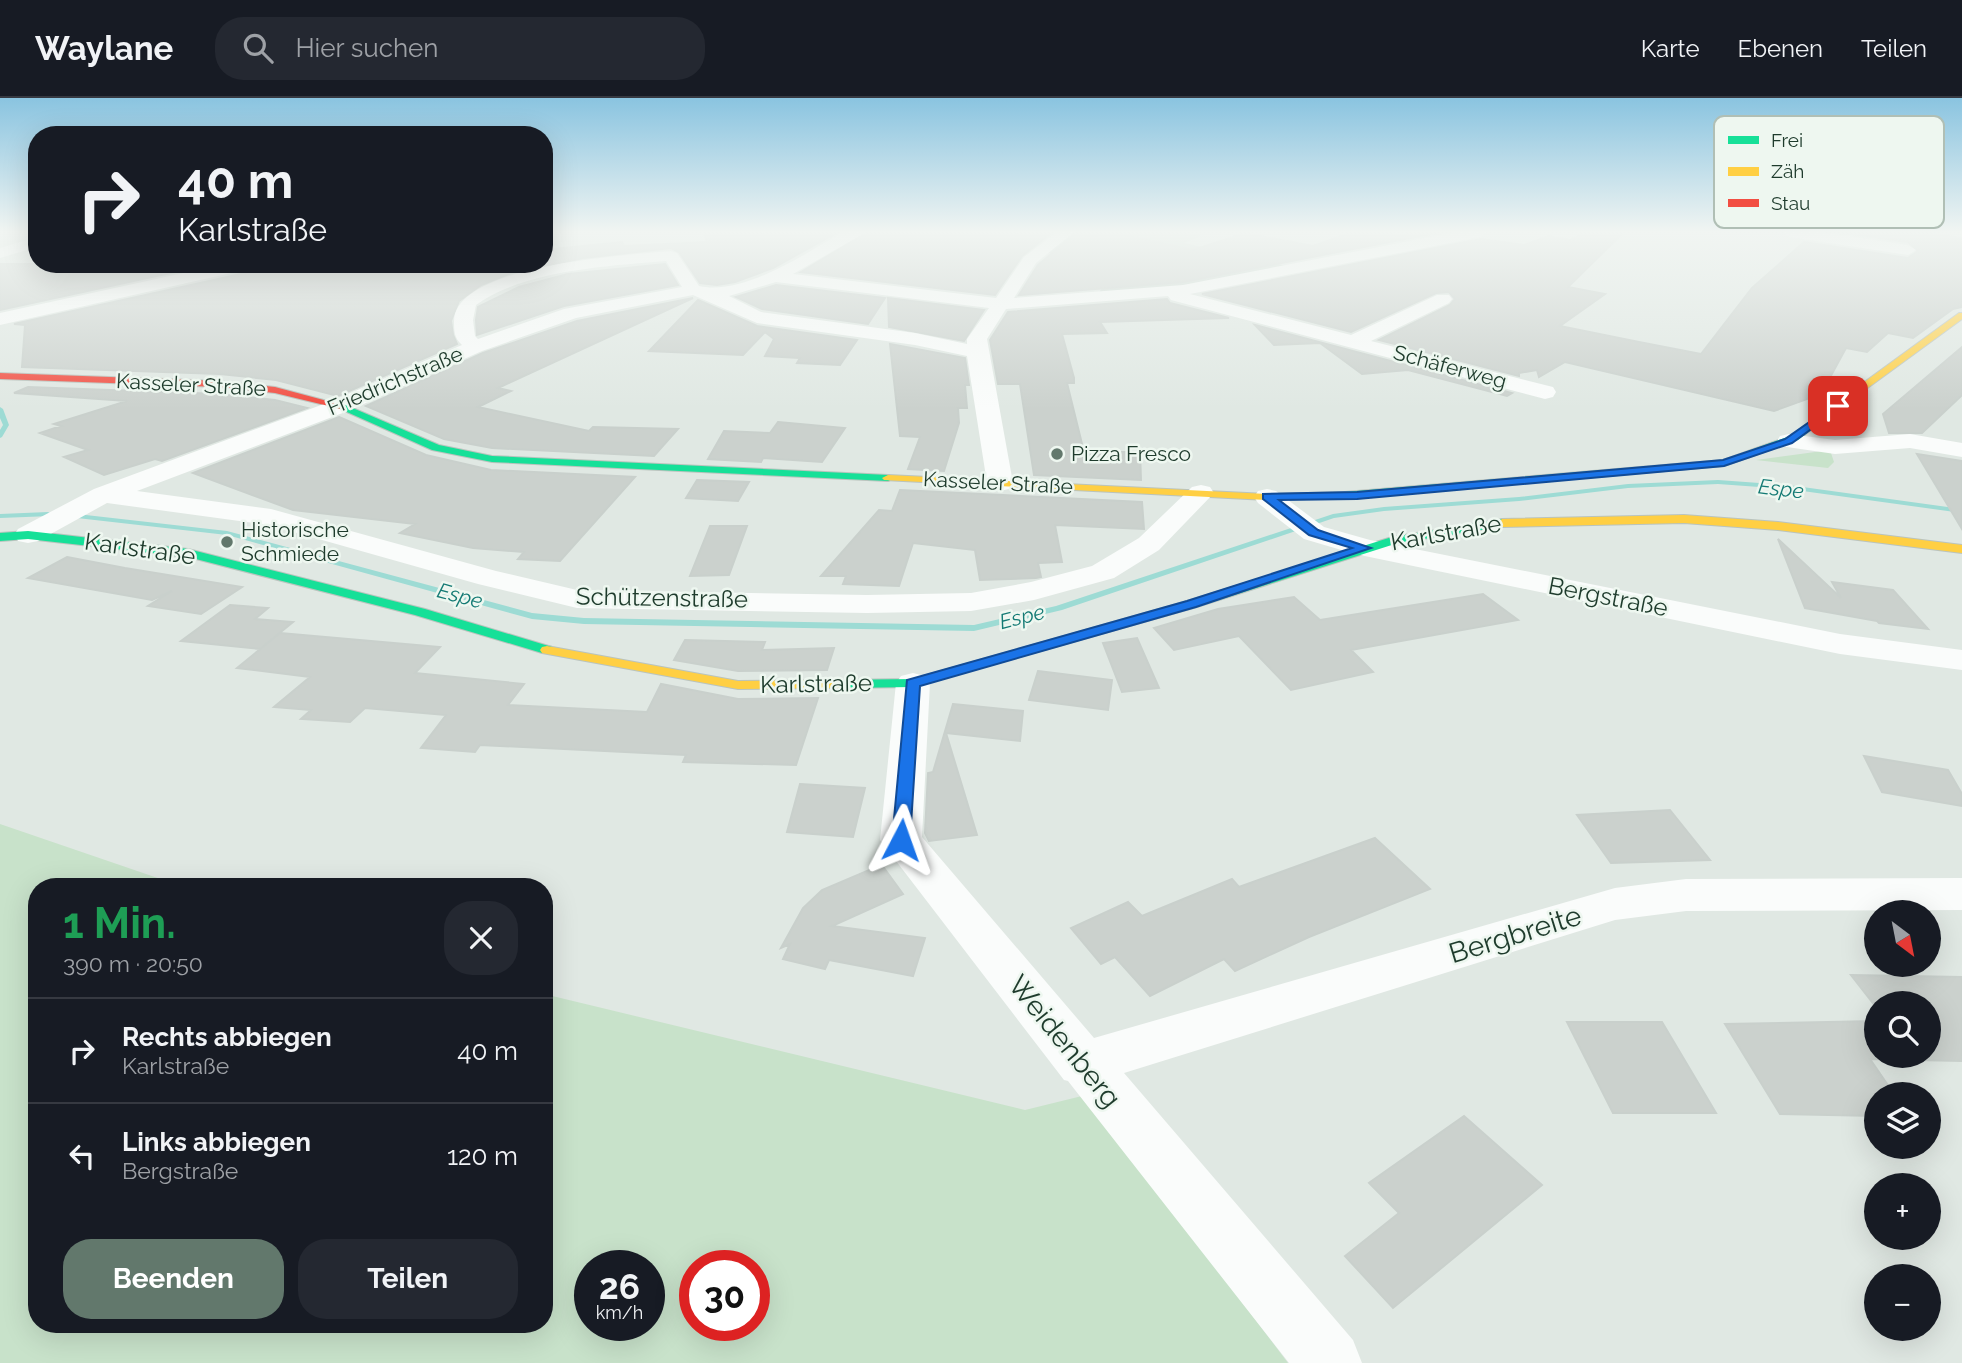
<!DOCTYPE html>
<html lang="de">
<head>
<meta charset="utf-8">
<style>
  body { margin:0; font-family:Raleway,sans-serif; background:#242831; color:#f1f3f6; height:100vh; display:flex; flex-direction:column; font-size:26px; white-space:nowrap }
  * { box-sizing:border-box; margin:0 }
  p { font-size:23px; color:#9ea1a6 }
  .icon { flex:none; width:38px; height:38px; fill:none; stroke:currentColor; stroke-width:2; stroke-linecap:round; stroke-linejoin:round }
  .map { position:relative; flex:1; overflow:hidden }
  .side { position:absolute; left:28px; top:780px; width:525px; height:455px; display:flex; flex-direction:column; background:#171b24; border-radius:28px; box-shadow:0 7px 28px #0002 }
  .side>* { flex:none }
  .hud { position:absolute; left:28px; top:28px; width:525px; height:147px; border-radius:28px; box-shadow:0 7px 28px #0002; background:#171b24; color:#f1f3f6; overflow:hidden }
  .needle { width:46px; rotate:148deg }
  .tools { position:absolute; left:1864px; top:802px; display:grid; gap:14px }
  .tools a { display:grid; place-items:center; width:77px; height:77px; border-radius:50%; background:#171b24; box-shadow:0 7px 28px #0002; font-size:35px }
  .speed { position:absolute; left:574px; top:1152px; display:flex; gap:14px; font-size:35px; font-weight:700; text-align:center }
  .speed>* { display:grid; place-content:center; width:91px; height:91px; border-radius:50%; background:#171b24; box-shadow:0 7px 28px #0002; line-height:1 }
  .speed small { font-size:18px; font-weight:400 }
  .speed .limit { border:10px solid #d22; background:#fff; color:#111 }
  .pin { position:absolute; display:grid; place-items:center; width:60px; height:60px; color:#fff; margin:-30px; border-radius:14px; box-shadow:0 4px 10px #0006 }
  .me { position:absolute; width:77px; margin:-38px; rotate:4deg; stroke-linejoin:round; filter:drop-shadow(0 0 5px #0008) }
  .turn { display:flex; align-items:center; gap:24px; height:147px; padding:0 35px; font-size:32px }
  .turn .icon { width:91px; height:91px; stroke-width:2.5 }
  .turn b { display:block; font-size:49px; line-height:60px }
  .round { display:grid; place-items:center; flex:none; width:74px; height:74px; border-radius:28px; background:#242831 }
  .overview { display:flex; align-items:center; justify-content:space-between; height:119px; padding:0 35px }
  h1 { font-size:42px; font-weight:700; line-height:52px; color:#1e9e55 }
  .cta { display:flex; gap:14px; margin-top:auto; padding:14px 35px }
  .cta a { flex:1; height:80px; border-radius:28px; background:#62786c; color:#fff; font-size:28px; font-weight:700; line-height:80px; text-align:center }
  .cta a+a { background:#242831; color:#f1f3f6 }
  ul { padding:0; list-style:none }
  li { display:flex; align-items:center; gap:21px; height:105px; padding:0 35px; border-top:2px solid #363941 }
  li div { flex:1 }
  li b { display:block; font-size:26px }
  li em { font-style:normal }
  header { display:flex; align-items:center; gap:42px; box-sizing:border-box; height:98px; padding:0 35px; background:#171b24; border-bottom:2px solid #363941 }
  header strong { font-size:33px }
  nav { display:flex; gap:38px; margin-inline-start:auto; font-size:24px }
  .search { width:490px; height:63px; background:#242831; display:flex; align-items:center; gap:18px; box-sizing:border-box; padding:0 24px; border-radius:28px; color:#9ea1a6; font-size:26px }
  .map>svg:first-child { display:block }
</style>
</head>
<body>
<header>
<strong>Waylane</strong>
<div class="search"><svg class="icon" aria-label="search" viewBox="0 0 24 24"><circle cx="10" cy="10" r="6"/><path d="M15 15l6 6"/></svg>Hier suchen</div>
<nav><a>Karte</a><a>Ebenen</a><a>Teilen</a></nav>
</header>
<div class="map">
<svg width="1962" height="1265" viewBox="0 0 1962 1265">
  <rect width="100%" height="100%" fill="#e0e8e3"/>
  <!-- built -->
  <path fill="#cdd9d2" d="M1075,134H1184L1202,138L1184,145L1291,169L1174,191L1098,196L1104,187L1108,159L1048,155Z"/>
  <!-- green -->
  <path fill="#c8e2ca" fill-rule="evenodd" d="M1830,352L1834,364L1828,370L1756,362Z
    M0,726L184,789H37V1227H544V896L1025,1012L1086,997L1288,1265H0ZM590,1167H649V1227H590ZM695,1167H754V1227H695Z"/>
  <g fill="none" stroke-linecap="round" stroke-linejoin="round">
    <!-- stream -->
    <path fill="#9ddbd4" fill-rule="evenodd" d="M0,309L3,311L9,327L2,339L0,340V332L3,327L0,320Z
      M1718,382L1788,387L1962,411V415L1788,391L1718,386L1628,390L1519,403L1384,413L1334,420L1062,512L974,533L584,526L532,521L227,437L77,420L73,418L77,416L227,433L532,515L584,520L974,527L1056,508L1333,416L1384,409L1519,399L1628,386Z
      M48,414L52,416L51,418L0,420V416Z"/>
  </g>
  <!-- building -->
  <path fill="#cbd1cd" stroke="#c9d0cc" stroke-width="2" d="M704,134H838L773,170L735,184L717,187L700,185L679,154L671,150L583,160L511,175L481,187L459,203L451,223L453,237L457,246L338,298L276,282L220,276L22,269L25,227L14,226L250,174L260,166H544V152L622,144L624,148L707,144Z
    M868,134H1052L1022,158L995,197L801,174Z
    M1111,134L1193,152L1245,135L1313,148L1352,134H1383L1402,138L1411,134H1441L1183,184L1019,197L1038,167L1075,136L1096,138Z
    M1587,134H1624L1568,189L1605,196L1560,228L1639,244L1701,256L1752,190L1804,144L1908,160L1918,153L1908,144L1839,134H1918L1962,140V209L1953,211L1913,240L1888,235L1867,254L1846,250L1821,296L1774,313L1565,264L1539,279L1537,272L1519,275V278L1379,242L1450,207L1455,201L1449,194L1436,195L1351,234L1202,196L1481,141L1524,147L1548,138L1570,142Z
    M0,166H212L0,212Z
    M665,166L678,187L564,208L477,237L476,222L478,209L519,189L568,176Z
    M776,187L885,200L868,226L762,211L736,199Z
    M693,200L498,290L511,293L478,309L589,333L593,329L678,331L654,358L492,350L444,341L366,308L483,255L577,223Z
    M888,200L984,212L964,243L889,229Z
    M1167,201L1170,205L1229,220L1100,224L1107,235L1062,236L1074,280V285H1067L1084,354H1140L1141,382L1034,377L1020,286H998L990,242L1008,214Z
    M698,202L757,228L857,242L840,267L797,265L800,260L765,258L774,241L765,234L743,257L649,253Z
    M1255,227L1512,295L1507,298L1408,272L1362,276L1320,245L1274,247Z
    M890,246L965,260L969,287H965L967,310H958L959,325L944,373L908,371L920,339L900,338Z
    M1962,249V297L1922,335H1889L1883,316Z
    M28,289L220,296L275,302L307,310L162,363L155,361L104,377L64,359L88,352L40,335L61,328L54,326L127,303L14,295Z
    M339,319L426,357L491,372L635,379L560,463L518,461L524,454L473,450L400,435L415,426L293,412L193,375Z
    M778,324L845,330L822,364L763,360L761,364L708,361L724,333L770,335Z
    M1917,356L1962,363V431Z
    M697,382L749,384L738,403L686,400Z
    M900,392L1142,404L1144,431L1055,427L1062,464L1038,465L1041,479L1036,480L980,482L975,452L913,445L899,488L843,486L846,478H821L879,412L892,413Z
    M710,428H747L729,477L690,478Z
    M1778,441L1841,500L1832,484L1893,492L1928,531L1879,525L1877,523L1805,510Z
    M67,459L125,470L242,489L201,516L148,508L172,493L152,502L28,480Z
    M1483,496L1518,522L1351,552L1373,574L1291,592L1239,538L1174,552L1154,530L1218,511L1294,499L1320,522Z
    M230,507L268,510L255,521L293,524L260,551L181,543Z
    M280,535L440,549L415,575L524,586L508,607L647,614L661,586L738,601L818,600L796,667L683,664L686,657L480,647L475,654L421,650L446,617L365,610L350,624L301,621L311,612L274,609L310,579L237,570Z
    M1137,540L1159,590L1122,594L1103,545Z
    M685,542L765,544L762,552L834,550L827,572L738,573L674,562Z
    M1038,573L1112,582L1108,612L1029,602Z
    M953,606L1023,613L1020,643L946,635L977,737L929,743L925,735L928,675L933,674Z
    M1864,658L1948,672L1962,696V708L1882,694Z
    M800,686L865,690L853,739L787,734Z
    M1670,712L1710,762L1611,765L1577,717Z
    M1375,740L1430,791L1309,839L1235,873L1224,861L1150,898L1115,859L1101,866L1071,830L1128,804L1142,818L1232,781L1239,789Z
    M874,770H884L903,796L832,828L925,840L913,878L829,862L825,871L783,861L790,846L781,850L803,810L822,792Z
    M1851,877L1962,879V963L1870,961L1894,996H1876V1018L1780,1016L1725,926L1876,923V957H1928V905H1876V909Z
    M1567,924H1662L1716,1015H1613Z
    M1464,1018L1542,1087L1393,1210L1345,1158L1399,1115L1369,1085Z"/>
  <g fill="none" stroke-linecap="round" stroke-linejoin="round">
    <defs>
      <path id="fast" d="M341,305L439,347L492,358L888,377L894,380L888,383L492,364L432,352L338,310V306Z
        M1826,312L1834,314L1798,342L1724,368L1345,400L1339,397L1345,394L1723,362L1790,338Z
        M1502,421L1508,425L1506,428L1398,445L1197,509L913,589L841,590L834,586L841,582L912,581L1187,503L1392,439Z
        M28,433L188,451L425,511L552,549L554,552L552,555H542L415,517L188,459L28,441L0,443V435Z"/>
      <path id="slow" d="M1959,215H1962V221L1832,316H1826V312Z
        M888,377L1267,396L1345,394L1351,397L1345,400L1267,402L884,382L882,380Z
        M1684,417L1778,424L1962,447V455L1778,432L1684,425L1502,429L1496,425L1502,421Z
        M547,548L738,583L841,582L848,586L841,590L738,591L542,555L540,552L542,549Z"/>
      <path id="jam" d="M0,275L220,283L275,289L346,308L341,311L275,295L220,289L0,281Z"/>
    </defs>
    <!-- fast casing -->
    <use href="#fast" stroke="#bac4be" stroke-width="2"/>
    <!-- slow casing -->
    <use href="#slow" stroke="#bac4be" stroke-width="2"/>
    <!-- jam casing -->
    <use href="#jam" stroke="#bac4be" stroke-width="2"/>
    <!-- street -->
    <path fill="#fafcfb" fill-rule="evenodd" d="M843,134H866L793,176L996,200L1024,159L1057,134H1074L1036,165L1014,200L1183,187L1456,134H1487L1480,139L1190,196L1351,237L1437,197H1449L1452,201L1449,205L1371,243L1553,289L1556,294L1553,299L1545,301L1171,202L1168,198L1006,211L987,241L1013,385L1009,391L1000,393L991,391L987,385L967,258L915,247L757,225L693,197L576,220L482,253L348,313L137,393L271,411L496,473L577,492L867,497L971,495L1031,484L1092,468L1139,440L1192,389L1201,387L1210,389L1214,395L1159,452L1114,480L1034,502L971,513L867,515L577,510L478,486L269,427L107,405L38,443L28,445L18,443L14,437L18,431L94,391L332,303L462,247C454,240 454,233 454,223C455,167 627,157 671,153L677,155L699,188C744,198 806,155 843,134ZM666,163L682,189L564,211L478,241L475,238L473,222L476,207C525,172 607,168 666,163ZM776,184L989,210L967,241V246L915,235L761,214L729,198Z
      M1783,134H1821L1908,147L1916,152L1908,157L1790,139Z
      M37,139V149L0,160V150Z
      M225,166H257L249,171L0,227V215Z
      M1789,336L1835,342L1910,336L1962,345V359L1910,350L1835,356L1780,348L1777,343L1780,338Z
      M1267,391L1276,393L1324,429L1370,442L1840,536L1962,552V572L1840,556L1355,456L1304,441L1258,405L1254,399L1258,393Z
      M913,575L925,578L930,585L922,739L1094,940L1615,790L1686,781L1962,780V812L1686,813L1615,822L1124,975L1353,1242L1362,1265H1289L1068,983L1064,982L880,742L896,585L901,578Z"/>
    <!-- fast -->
    <use href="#fast" fill="#16e098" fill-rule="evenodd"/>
    <!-- slow -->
    <use href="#slow" fill="#ffcf43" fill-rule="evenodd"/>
    <!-- jam -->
    <use href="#jam" fill="#f24e42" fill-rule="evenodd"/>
  </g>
  <!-- sky -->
  <linearGradient id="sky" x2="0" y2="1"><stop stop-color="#8ac4e0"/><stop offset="0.43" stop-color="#f1f5f2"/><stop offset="1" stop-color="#f1f5f2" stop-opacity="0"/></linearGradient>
  <rect width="1962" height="311" fill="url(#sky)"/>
  <!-- route -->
  <path fill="#1a73e8" stroke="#114b97" stroke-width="2" d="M1835,306L1843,308L1792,345L1724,368L1357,401L1279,402L1318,432L1371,450L1196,509L920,588L910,742L907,746H894L892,742L907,582L1187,503L1352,450L1309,437L1263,401V396L1357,394L1723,362L1785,341Z"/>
  <!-- markers -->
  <g fill="#62786c" stroke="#eef7f0" stroke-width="2.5">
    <circle cx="1057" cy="356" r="7"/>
    <circle cx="227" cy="444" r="7"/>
  </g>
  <g text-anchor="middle" stroke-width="5" stroke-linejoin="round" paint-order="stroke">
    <!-- far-street labels -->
    <g font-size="21" fill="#1e3b2c" stroke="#eef7f0">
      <text transform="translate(1450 269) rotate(15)" y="7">Schäferweg</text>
      <text transform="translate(395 283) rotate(-23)" y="7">Friedrichstraße</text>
      <text transform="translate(191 287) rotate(3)" y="7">Kasseler Straße</text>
      <text transform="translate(998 385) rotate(3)" y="7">Kasseler Straße</text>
    </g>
    <!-- far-poi labels -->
    <g font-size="21" fill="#1e3b2c" stroke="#eef7f0" text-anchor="start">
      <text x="1071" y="363">Pizza Fresco</text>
      <text x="241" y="439">Historische<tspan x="241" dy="24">Schmiede</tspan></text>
    </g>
    <!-- far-water labels -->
    <g font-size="21" font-style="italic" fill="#147a74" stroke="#eef7f0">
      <text transform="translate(1781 391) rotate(7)" y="7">Espe</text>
      <text transform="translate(460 498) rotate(15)" y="7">Espe</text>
      <text transform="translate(1022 519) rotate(-14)" y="7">Espe</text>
    </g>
    <!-- street labels -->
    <g font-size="24" fill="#1e3b2c" stroke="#eef7f0">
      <text transform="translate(1446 435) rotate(-10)" y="8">Karlstraße</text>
      <text transform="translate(140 451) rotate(8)" y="8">Karlstraße</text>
      <text transform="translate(1608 499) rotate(11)" y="8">Bergstraße</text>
      <text transform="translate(662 500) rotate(1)" y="8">Schützenstraße</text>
      <text transform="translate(816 586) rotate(-1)" y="8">Karlstraße</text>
    </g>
    <!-- near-street labels -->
    <g font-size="28" fill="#1e3b2c" stroke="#eef7f0">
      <text transform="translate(1515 836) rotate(-17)" y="10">Bergbreite</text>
      <text transform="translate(1065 943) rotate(51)" y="10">Weidenberg</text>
    </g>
  </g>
  <!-- legend -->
  <rect x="1714" y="18" width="230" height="112" rx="10" fill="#eef7f0" stroke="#b0bfb5" stroke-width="2"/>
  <rect x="1728" y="38" width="31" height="8" fill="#16e098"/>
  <rect x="1728" y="69" width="31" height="9" fill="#ffcf43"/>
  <rect x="1728" y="101" width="31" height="8" fill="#f24e42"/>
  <g font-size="19" fill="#1e3b2c">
    <text x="1771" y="49">Frei</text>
    <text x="1771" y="80">Zäh</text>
    <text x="1771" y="112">Stau</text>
  </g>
</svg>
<div class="tools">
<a><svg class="needle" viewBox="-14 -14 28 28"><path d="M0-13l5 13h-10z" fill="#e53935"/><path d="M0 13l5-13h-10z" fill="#9ea1a6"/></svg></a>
<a><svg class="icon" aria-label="search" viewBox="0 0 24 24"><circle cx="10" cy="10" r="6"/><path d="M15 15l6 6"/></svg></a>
<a><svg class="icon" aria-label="layers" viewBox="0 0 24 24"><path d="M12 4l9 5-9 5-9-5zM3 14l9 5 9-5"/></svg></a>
<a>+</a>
<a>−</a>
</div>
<div class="speed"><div>26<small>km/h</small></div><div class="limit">30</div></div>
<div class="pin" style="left:1838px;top:308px;background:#d93025"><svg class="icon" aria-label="arrive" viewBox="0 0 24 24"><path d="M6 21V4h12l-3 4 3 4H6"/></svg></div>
<svg class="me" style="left:901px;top:742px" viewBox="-20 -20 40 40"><path d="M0-17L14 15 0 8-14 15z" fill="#1a73e8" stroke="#fff" stroke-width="4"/></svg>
<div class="hud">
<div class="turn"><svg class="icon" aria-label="right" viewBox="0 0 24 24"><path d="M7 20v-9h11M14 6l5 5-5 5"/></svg><div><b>40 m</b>Karlstraße</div></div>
</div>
<section class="side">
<div class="overview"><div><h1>1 Min.</h1><p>390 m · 20:50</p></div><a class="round"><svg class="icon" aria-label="close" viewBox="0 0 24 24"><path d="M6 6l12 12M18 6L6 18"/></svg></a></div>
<ul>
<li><svg class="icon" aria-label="right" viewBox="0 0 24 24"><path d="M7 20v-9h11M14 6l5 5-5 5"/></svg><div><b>Rechts abbiegen</b><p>Karlstraße</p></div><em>40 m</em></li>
<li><svg class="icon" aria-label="left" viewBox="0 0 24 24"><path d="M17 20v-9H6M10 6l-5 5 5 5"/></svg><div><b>Links abbiegen</b><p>Bergstraße</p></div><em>120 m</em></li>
</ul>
<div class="cta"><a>Beenden</a><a>Teilen</a></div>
</section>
</div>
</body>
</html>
